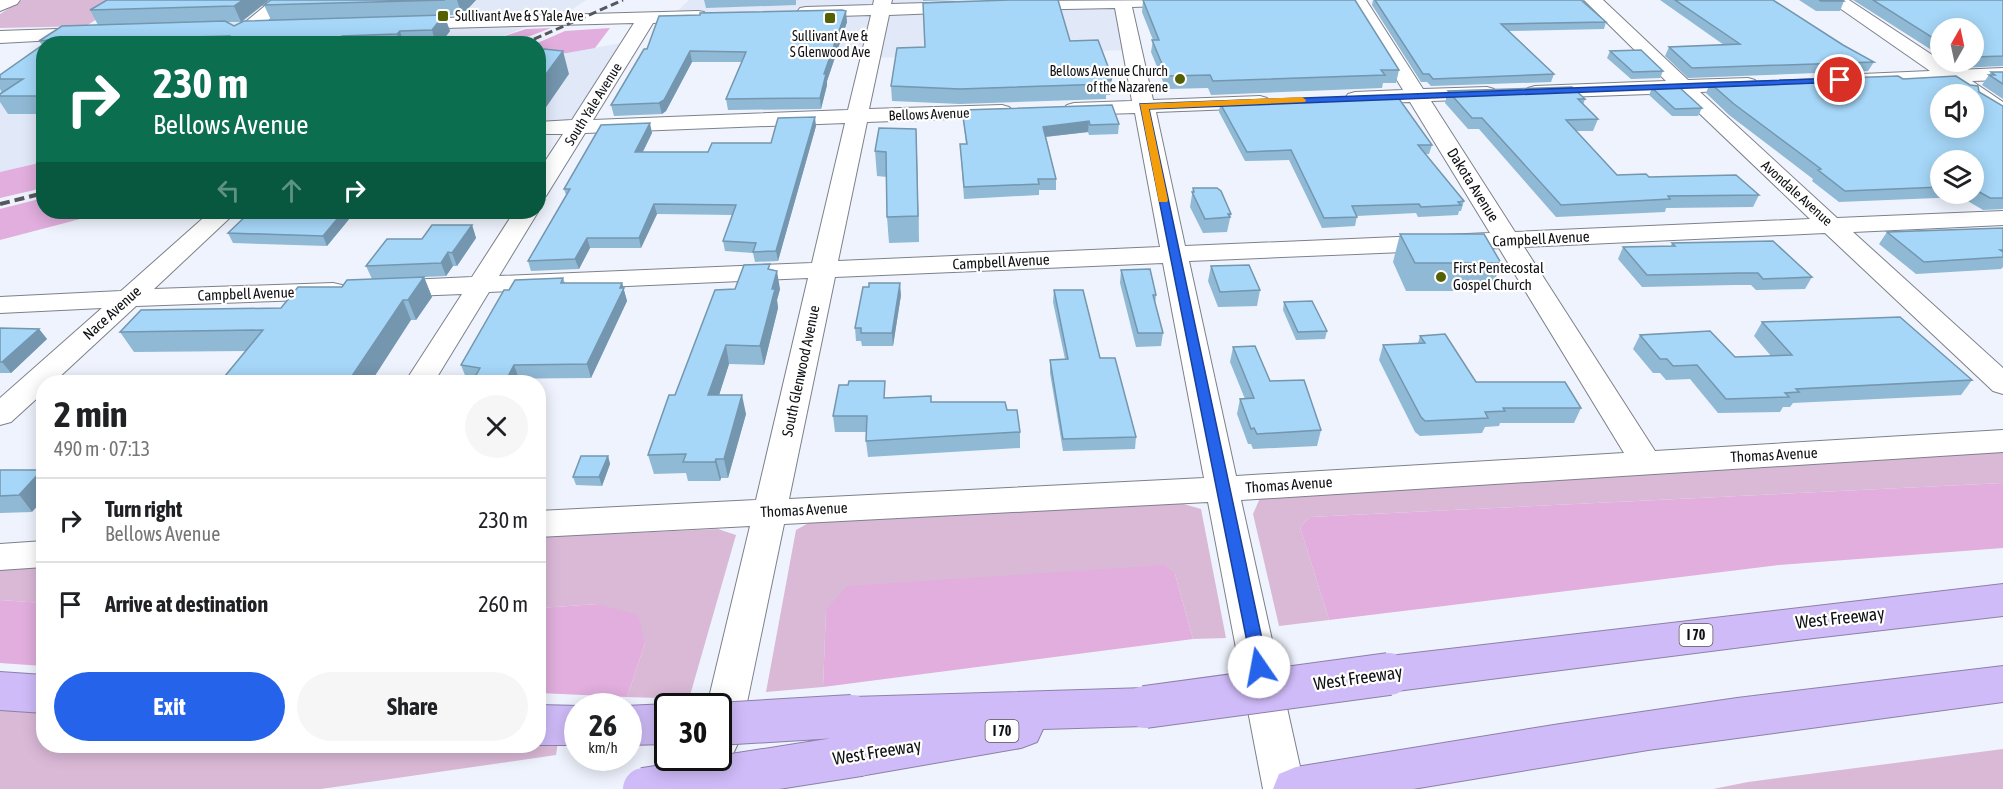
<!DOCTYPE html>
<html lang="en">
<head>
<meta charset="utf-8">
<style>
  body { margin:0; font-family:"Asap Condensed",sans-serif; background:#f6f6f6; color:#202124; height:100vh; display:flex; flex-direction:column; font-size:22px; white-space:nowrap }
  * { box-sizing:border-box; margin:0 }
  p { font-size:20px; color:#757577 }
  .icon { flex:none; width:33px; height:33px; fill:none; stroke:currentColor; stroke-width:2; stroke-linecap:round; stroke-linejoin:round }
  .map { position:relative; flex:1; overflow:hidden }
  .panel { position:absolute; left:36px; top:375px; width:510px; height:378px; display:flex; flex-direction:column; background:#fff; border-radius:24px; box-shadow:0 3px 15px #0003 }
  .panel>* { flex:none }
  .guide { position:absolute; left:36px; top:36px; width:510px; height:183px; border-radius:24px; box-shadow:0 3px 15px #0003; background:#0b6e4f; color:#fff; overflow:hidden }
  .needle { width:39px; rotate:9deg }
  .tools { position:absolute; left:1930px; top:18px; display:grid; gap:12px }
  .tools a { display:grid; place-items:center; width:54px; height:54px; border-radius:50%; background:#fff; box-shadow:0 3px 15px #0003; font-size:30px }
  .speed { position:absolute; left:564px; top:693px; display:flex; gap:12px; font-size:30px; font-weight:700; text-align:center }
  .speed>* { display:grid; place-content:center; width:78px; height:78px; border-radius:50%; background:#fff; box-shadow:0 3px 15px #0003; line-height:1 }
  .speed small { font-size:15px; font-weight:400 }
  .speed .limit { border:3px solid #111; border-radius:9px; background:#fff; color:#111 }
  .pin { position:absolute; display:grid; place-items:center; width:51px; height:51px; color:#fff; margin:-26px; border:3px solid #fff; border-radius:50%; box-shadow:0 2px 6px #0007 }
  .me { position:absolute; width:66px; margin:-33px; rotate:348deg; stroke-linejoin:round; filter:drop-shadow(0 0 4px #0008) }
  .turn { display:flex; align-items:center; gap:21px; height:126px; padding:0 18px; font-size:27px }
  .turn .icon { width:78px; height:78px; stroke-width:2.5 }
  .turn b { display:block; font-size:42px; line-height:51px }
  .lanes { display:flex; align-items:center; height:57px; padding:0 18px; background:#0003; justify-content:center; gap:30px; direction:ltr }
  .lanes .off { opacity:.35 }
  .round { display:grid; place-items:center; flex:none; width:63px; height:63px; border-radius:32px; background:#f6f6f6 }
  .head { display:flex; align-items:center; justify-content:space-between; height:102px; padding:0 18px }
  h1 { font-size:36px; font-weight:700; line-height:45px }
  .primary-button { display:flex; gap:12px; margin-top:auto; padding:12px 18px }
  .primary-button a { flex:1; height:69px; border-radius:36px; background:#2563eb; color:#fff; font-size:24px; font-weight:700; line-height:69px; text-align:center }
  .primary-button a+a { background:#f6f6f6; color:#202124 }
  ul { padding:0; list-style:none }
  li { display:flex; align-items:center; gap:18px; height:84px; padding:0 18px; border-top:2px solid #e0e0e0 }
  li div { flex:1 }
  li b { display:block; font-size:22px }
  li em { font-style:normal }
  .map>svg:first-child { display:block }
</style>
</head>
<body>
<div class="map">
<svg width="2003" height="789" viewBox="0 0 2003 789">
  <rect width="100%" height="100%" fill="#eff3fd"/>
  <!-- built -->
  <path fill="#e1e8f8" d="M170,0H586L573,9L484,43H414L121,33Z
    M689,0H1008V6L1122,2L1131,50L870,58L872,47L747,48L672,16Z
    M632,41L578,127L539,128L538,61L550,56Z
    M43,86V162L0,172V88Z"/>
  <!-- green -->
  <path fill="#dab9d7" d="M22,0H127L86,26L0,28V14Z
    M2003,449V483L1310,517L1300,527L1329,620L1279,626L1253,514L1260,498Z
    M1180,503L1201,509L1226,638L1193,639L1175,574L826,610L823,687L766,692L796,530L812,521Z
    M718,529L736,535L689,699L627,697L645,643L598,604L539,608L538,537Z
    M43,563V603L0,600V566Z
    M0,707L43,710L44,746H538L539,741L558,742L556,755L321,789H0Z
    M2003,749V789H1713L1748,782Z"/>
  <!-- forest -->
  <path fill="#e1aedd" d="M551,28L512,43H484L526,29Z
    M610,28L595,48L550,56L539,61L538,44H535L565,31Z
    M43,162V188L0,198V172Z
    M43,198L44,212H107L0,240V209Z
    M2003,483V548L1779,565L1329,620L1300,527L1310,517Z
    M1164,565L1175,574L1193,639L823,687L826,610L847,586Z
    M0,600L43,603V666L0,663Z
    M598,604L638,615L645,643L627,697L539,693V608Z"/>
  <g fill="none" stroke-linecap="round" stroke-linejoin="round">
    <defs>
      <path id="minor" d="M0,0H20L17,4L0,11Z
        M272,0H292L240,44H219Z
        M874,0H892L891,4L965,2L971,3L974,7L971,11L965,12L889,15L869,109L1002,105L1009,107L1013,111L1009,115L1002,117L867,122L838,261L1160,247L1135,113L1074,115L1067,113L1063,109L1067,105L1074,103L1132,101L1115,8L1013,10L1010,6L1013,2L1019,1L1205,0L1202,4L1196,5L1132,7L1153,100L1260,96L1267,98L1270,102L1267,106L1260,108L1156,112L1185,246L1490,233L1410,102L1355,104L1348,102L1345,98L1348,94L1355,92L1403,90L1348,0H1366L1423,89L1487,87L1494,89L1497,93L1494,97L1487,99L1431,101L1515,232L1810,219L1678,93L1535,98L1528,96L1525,92L1528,88L1535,86L1666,81L1584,0H1603L1688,80L1748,78L1755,80L1758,84L1755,88L1748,90L1700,92L1837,218L2003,211V225L1853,232L2003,368V394L1993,391L1825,233L1524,247L1655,451L2003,430V452L1241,500L1305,789H1263L1208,502L784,524L739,741L733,754L719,759L714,758H718V706H707L750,526L538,537V511L756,500L808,278L489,292L434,382H405L462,294L387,297L378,295L374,289L378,283L387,281L472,277L514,212H538L499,276L812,263L845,123L585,133L546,196L538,198V172L563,134H538V122L572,120L634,23L407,29L401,28L398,24L401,20L407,19L698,11L704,12L707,16L704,20L653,23L593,120L848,110L871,15L806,17L800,16L797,12L800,8L806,7L873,5ZM1499,248L1624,453L1236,476L1189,261ZM1163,263L1204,478L789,499L835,277Z
        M1828,0H1849L1955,70L2003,68V80L1972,81L2003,102V117L1996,115L1974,101V94H1965L1947,82L1862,86L1855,84L1852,80L1855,76L1862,74L1930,71Z
        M86,28L93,30L95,34L93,38L0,43V31Z
        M210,212H236L154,289L333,283L342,285L346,291L342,297L333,299L136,306L54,382H44V392L11,422L0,425V398L102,308L0,313V297L121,291Z
        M44,541V567L0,570V544Z"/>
      <path id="highway" d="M2003,584V616L1797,640L1389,692L1374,687L1368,674L1374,661L1389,656Z
        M2003,666V702L1648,750L1413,789H1273L1279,774L1296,767L1560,724L1737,698Z
        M0,672L44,675V713L0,710Z
        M1145,688L1160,693L1167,707L1160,721L1145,726L1043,729L1037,742L1021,748L860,776L844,770L837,755L844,740L858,735L836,730L830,716L836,702L852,697Z
        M668,704L674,706H668V744L628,745V706H625Z
        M538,705L581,706H578V745H538Z"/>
    </defs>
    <!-- minor casing -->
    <use href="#minor" stroke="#7d818a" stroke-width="2"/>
    <!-- highway casing -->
    <use href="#highway" stroke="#8c80a8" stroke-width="2"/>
    <!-- minor -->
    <use href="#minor" fill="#fff" fill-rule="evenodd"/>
    <!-- highway -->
    <use href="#highway" fill="#cfbbf8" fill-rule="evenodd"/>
    <!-- rail-far1 -->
    <path stroke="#56585d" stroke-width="3" stroke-dasharray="8 4" stroke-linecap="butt" d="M523,44L623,0"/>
    <!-- rail -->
    <path stroke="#56585d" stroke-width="4" stroke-dasharray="10 5" stroke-linecap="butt" d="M0,204L44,193"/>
    <defs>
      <path id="highway-bridge" d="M1145,707L1389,674
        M718,724L852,716
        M644,789L860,755"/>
    </defs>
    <!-- highway-bridge casing -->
    <use href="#highway-bridge" stroke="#8c80a8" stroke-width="44" stroke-linecap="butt"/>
    <!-- highway-bridge -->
    <use href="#highway-bridge" stroke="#cfbbf8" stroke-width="42"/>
  </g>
  <!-- wall -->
  <path fill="#8fb9d5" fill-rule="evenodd" d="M107,0H269L241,22H227L234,26L271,20L264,5L271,0H476L462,15H444L450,31L440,44H44V114H8L0,102V94L2,93L0,89V75L42,45L39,41L98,25L90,10Z
    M704,0H796V5L706,8Z
    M923,0H957L923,1Z
    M1143,0L1399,70L1396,83H1383L1382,88L1211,95L1208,88L1166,89L1151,52L1153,40L1142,12Z
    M1373,0H1581L1606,22L1604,29L1509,31L1554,74L1551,82L1431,86L1427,82H1421L1372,5Z
    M1660,0H1773L1843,45L1874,62L1868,71L1688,78L1665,56L1669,47L1724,45Z
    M1799,0H1843L1844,1L1840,11H1816Z
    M1853,0H2003V66L1958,68L1949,62H1974V28H1941V56Z
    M847,22L827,81V85L821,109L728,110L726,99L742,62H692L666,111L662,114L614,116L611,105L644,49Z
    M1070,41L1112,77L1110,95H1106V99L960,104L892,101L891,86Z
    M1610,51L1663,71L1660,78L1631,79L1607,58Z
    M1991,72H2003V99L1982,85Z
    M1903,79L1979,92L2003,106V209L1983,210L1961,197L1839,202L1812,181L1813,179L1729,115L1706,93L1710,83ZM1941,160H1974V194H1941Z
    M1652,88L1702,108L1698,116H1672L1649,95Z
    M1448,91L1585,99L1583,105L1598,119L1593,131H1576L1617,175L1649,177L1759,195L1753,207L1666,208L1665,212L1556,217L1479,129H1468L1445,103Z
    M1220,103L1432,145L1429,154H1425L1464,201L1461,211H1459L1458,215L1418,217L1416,213L1357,216L1355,226L1322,228L1289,160L1245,161L1219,112Z
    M962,110L1119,124L1118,134L1089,135L1088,132L1046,137L1056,179V190H1039V195L964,199L960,144H966Z
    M816,126L778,261L755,262L753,253L725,251L723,241L733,215L657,214L641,248H590L579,269L531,271L528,261L566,195L564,189L652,133L643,152H708L771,143Z
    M916,129L919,242L889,243L887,217V177L877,176L875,151Z
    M1193,188L1231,214L1227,232L1203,233L1190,207Z
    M250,212H347L350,218L327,246L233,243L228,233Z
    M472,225L476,238L457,266H453L446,276L424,277L432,297L416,320H411L246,351L134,352L120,332L281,308L342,287L372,279L366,266L422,239Z
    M2003,228V267L2001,269L1916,274L1879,244L1887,232Z
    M1400,234L1501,263L1491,291H1406L1393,262Z
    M1672,243L1812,277L1805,289L1756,290L1751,285H1734L1642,287L1618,259L1623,247L1671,246Z
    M1211,266L1260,290L1257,306L1218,307L1208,281Z
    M771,270L780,289L777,300L778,308L764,365L729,364L719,395L746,414L728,478H721L720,481H688L686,473L654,474L648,455L675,395L735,289Z
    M1121,270L1156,295L1155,305L1163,333L1161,346L1136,347L1120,283Z
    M563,278L565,283H622L627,301L591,378L474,379L466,378L461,365L509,290Z
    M1054,290L1100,358L1136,437L1135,449L1063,451L1050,373V360L1065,359L1053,302Z
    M901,295L893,346H862L861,341H856L855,328Z
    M1284,302L1327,331L1325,339L1296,340L1283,310Z
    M1762,322L1972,380L1961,395L1793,403L1790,407H1783L1780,412L1718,413L1690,379L1666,380L1660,373H1653L1633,349L1640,335L1735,357L1771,356L1754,336Z
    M0,328L39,329L47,339L11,373H0Z
    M1420,336L1476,382L1581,408L1574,423H1500L1499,426L1485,427L1482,433L1420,436L1415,432L1379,360L1383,345L1418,343Z
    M1233,347L1270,381L1321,430L1317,446L1253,449L1251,444H1248L1237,414L1240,399H1245L1230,362Z
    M886,398L1007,410L1020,432V448L868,457L866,441V432H835L833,416Z
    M608,456L610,464L602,486L576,485L573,477Z
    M0,470L32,512L0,513Z"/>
  <!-- shaded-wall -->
  <path fill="#7496ae" d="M243,0H269L241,22L234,6Z
    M457,0H476L462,15Z
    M846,11L847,22L827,81V85L821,109L820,98L824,74Z
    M444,15L450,31L440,44H436L432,30Z
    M400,31L404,44H400L397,34Z
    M342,36L345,44H336Z
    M153,38L156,44H145Z
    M563,51L569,74L538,119V85Z
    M690,51L692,62L666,111L662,114L659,103Z
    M815,117L816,126L778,261L776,251Z
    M1089,121L1088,132L1043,137V127Z
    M650,123L652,133L638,161L635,152Z
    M916,129L917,154L919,242L918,216Z
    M654,204L657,214L641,248L639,238Z
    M343,212H347L350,218L327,246L323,236Z
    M472,225L476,238L457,266L452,253Z
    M587,238L590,248L579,269L575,259Z
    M448,252L453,266L446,276L441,263Z
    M777,271L780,289L777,300L778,308L764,365L760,346L772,289Z
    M424,277L432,297L416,320L408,300Z
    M622,283L627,301L591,378L587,364Z
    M900,283L901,295L893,346L892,333Z
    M403,300L411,320L371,382H345Z
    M39,329L47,339L11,373L2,362Z
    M726,345L729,364L713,414L708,395Z
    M514,365L519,379L517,382H505Z
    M742,395L746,414L728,478L724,459Z
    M608,456L610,464L602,486L599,477Z
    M716,459L721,478L720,481L715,462Z
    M42,470L44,472V499L32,512L19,495Z"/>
  <!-- building -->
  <path fill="#a6d7f8" stroke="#7496ae" stroke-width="1.5" fill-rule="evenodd" d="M107,0H243L234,6L90,10Z
    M271,0H445L264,5Z
    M1009,0H1058L1070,41L1098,40L1112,77L1111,80H1105L1107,84L960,89L891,86L897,48L925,47L923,3Z
    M1143,0H1355L1399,70H1381L1385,75L1213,81L1210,75L1167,76L1152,40H1159Z
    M1375,0H1581L1606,22L1501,24L1554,74L1433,79L1429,74H1423Z
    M1675,0H1773L1843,45L1874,62L1692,68L1669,47L1740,44Z
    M1819,0H1843L1844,1H1821Z
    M1873,0H2003V56L1974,57V28H1941V43Z
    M842,10L846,11L824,74H826L820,98L726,99L746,52L690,51L664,100L659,103L611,105L644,49H647L659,16L700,15V13Z
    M444,15L432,30L400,31L397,34L342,36L336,44H219L229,36L153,38L145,44H44L49,40L39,41L62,26L225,21L234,26L244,21Z
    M44,44V96H0V94L23,79H0V75Z
    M544,49L563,51L538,85V51H542Z
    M1641,50L1663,71L1633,72L1610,51Z
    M1991,72H2003V84L1989,75H1995Z
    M1898,76L1903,79L1956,76L1970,85L1978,86L1979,92L2003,106V198H1990L1974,189V160H1941V187L1845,191L1818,170L1821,169L1734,104L1710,83ZM1941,94H1974V128H1941Z
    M1572,87L1585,99H1578L1598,119L1566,120L1617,175L1646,174L1649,177L1736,175L1759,195L1668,196L1670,199L1561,205L1482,118H1472L1448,91Z
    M1679,87L1702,108L1675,109L1652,88Z
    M1397,96L1432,145H1418L1464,201L1458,202L1461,205L1421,207L1419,204L1352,206L1357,217L1324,218L1291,150L1247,152L1220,103Z
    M1112,105L1119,124L1090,125L1089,121L1043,127L1056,179H1038L1039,184L964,187L960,144H967L962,110Z
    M815,117L776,251L753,252L756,243L723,241L736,205L654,204L639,238H587L575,259L528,261L570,189H564L601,125L650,123L635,152H708L712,143H771L778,118Z
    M879,128L916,129L918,216L887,217L886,152L875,151Z
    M1193,188H1217L1221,191L1231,214H1228L1230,217L1205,219L1192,192H1194Z
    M250,212H343L323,236L228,233Z
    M432,225H472L452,253L448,252L441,263L366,266L387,239H422Z
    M2003,228V250H2000L2003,252V257L1924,262L1887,232Z
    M1400,234H1484L1501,263H1415Z
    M1773,241L1812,277L1763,279L1758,273H1741L1647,275L1623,247L1675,246L1672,243Z
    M770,264L768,269L777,271L772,289H775L760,346L726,345L708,395H742L724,459H716L715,462H683L686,454L648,455L669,395H675L715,290L735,289L744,265Z
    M1249,265L1260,290L1220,292L1211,266Z
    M1150,269L1156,295H1153L1163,333H1138L1121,270Z
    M424,277L408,300H403L348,382H220L263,330L120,332L141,310L281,308L298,287H342L347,280Z
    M563,278L561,283H622L620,288H624L587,364L514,365L505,382H472L480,368L461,365L504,290H509L515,280Z
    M869,283H900L892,333H861V328H855L863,287H869Z
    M1054,290H1083L1100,358H1115L1136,437L1063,439L1050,360L1068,359Z
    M1312,301L1327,331L1298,332L1284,302Z
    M1900,317L1972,380L1796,389L1799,392L1785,393L1789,397L1726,399L1697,365L1673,366L1667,359H1660L1640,335L1710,331L1735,357L1792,355L1762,322Z
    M0,328L39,329L2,362H0Z
    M1445,334L1476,382H1565L1581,408H1503L1505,411L1485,412L1488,418L1425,421L1421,417L1383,345L1425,343L1420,336Z
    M1255,346L1270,381L1304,380L1321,430L1257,434L1254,428L1251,429L1240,399L1254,398L1233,347Z
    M849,381H885L884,398L931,396V402H1005L1007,410H1017L1020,432L866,441L867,416H833L839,385H848Z
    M581,456H608L599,477H573Z
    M0,470H42L19,495L0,496Z"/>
  <!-- route -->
  <path fill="#2563eb" stroke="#184099" stroke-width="1.5" d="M1840,78L1845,80L1843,82L1149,109L1268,667L1265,672L1259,675L1253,672L1140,104Z"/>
  <!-- slow -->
  <path fill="#f59e0b" d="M1302,97L1306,100L1305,102L1149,109L1168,200L1167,202H1159L1140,104Z"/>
  <!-- markers -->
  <g fill="#536103" stroke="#fff" stroke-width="2">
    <rect x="437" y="10" width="12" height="12" rx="3"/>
    <rect x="824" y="12" width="12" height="12" rx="3"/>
    <circle cx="1180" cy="79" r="6"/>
    <circle cx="1441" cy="277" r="6"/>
  </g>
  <g text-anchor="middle" stroke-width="4.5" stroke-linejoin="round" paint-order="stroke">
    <!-- far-poi labels -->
    <g font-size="14" fill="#101114" stroke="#fff" text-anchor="start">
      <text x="455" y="21">Sullivant Ave &amp; S Yale Ave</text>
      <text x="830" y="41" text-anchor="middle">Sullivant Ave &amp;<tspan x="830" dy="16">S Glenwood Ave</tspan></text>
      <text x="1168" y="76" text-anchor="end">Bellows Avenue Church<tspan x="1168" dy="16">of the Nazarene</tspan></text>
    </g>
    <!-- far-street labels -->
    <g font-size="14" fill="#101114" stroke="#fff">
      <text transform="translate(593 104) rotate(-58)" y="5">South Yale Avenue</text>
      <text transform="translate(929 114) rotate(-2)" y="5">Bellows Avenue</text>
      <text transform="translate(1797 193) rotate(42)" y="5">Avondale Avenue</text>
    </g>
    <!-- shield labels -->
    <g fill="#fff" stroke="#58585a" stroke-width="1.5">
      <rect x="1679.5" y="624" width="33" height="22" rx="4.5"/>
      <rect x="985.5" y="720" width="33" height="22" rx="4.5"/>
    </g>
    <g font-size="14" font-weight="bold" fill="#101114">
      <text x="1696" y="640">I 70</text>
      <text x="1002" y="736">I 70</text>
    </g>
    <!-- street labels -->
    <g font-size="15" fill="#101114" stroke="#fff">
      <text transform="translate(1473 185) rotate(58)" y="5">Dakota Avenue</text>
      <text transform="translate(1541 239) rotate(-3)" y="5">Campbell Avenue</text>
      <text transform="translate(1001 262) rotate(-3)" y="5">Campbell Avenue</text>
      <text transform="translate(246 294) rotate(-2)" y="5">Campbell Avenue</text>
      <text transform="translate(112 313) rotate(-42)" y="5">Nace Avenue</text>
      <text transform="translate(801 371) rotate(-78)" y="5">South Glenwood Avenue</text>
      <text transform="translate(1774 455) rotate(-3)" y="5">Thomas Avenue</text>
      <text transform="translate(1289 485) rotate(-4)" y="5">Thomas Avenue</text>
      <text transform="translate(804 510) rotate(-3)" y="5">Thomas Avenue</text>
    </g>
    <!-- poi labels -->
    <g font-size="15" fill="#101114" stroke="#fff" text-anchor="start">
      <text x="1453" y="273">First Pentecostal<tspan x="1453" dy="17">Gospel Church</tspan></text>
    </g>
    <!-- near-street labels -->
    <g font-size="18" fill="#101114" stroke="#fff">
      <text transform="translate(1840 618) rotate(-6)" y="6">West Freeway</text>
      <text transform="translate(1358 678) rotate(-8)" y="6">West Freeway</text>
      <text transform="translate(877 752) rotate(-9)" y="6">West Freeway</text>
    </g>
  </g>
</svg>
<div class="tools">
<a><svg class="needle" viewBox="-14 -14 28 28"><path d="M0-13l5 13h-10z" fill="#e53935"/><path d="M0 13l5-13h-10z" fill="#757577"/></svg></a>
<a><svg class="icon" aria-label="sound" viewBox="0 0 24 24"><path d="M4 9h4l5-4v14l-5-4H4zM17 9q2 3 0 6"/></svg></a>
<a><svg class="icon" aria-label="layers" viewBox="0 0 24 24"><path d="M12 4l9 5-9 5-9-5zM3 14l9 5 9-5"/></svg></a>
</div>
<div class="speed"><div>26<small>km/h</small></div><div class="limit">30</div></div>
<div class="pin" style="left:1840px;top:80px;background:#d93025"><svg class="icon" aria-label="arrive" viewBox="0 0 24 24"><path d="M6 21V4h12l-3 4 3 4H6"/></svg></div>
<svg class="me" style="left:1259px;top:667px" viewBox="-20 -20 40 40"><circle r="19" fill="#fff"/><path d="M0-13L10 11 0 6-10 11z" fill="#2563eb"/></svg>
<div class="guide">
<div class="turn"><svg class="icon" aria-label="right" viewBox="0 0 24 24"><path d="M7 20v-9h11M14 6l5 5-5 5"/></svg><div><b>230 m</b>Bellows Avenue</div></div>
<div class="lanes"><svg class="icon off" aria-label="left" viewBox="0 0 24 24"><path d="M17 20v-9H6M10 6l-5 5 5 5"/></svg><svg class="icon off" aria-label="ahead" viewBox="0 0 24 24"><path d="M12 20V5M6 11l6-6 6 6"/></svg><svg class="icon" aria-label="right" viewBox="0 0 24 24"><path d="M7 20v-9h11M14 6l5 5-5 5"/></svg></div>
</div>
<section class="panel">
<div class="head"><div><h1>2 min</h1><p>490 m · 07:13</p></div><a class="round"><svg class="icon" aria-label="close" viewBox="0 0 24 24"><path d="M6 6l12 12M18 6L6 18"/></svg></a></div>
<ul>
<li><svg class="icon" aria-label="right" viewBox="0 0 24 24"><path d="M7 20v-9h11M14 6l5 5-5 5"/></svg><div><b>Turn right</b><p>Bellows Avenue</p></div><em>230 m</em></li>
<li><svg class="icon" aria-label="arrive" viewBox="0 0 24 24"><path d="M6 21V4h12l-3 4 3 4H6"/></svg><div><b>Arrive at destination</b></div><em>260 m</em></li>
</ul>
<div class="primary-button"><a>Exit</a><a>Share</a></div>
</section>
</div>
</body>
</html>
